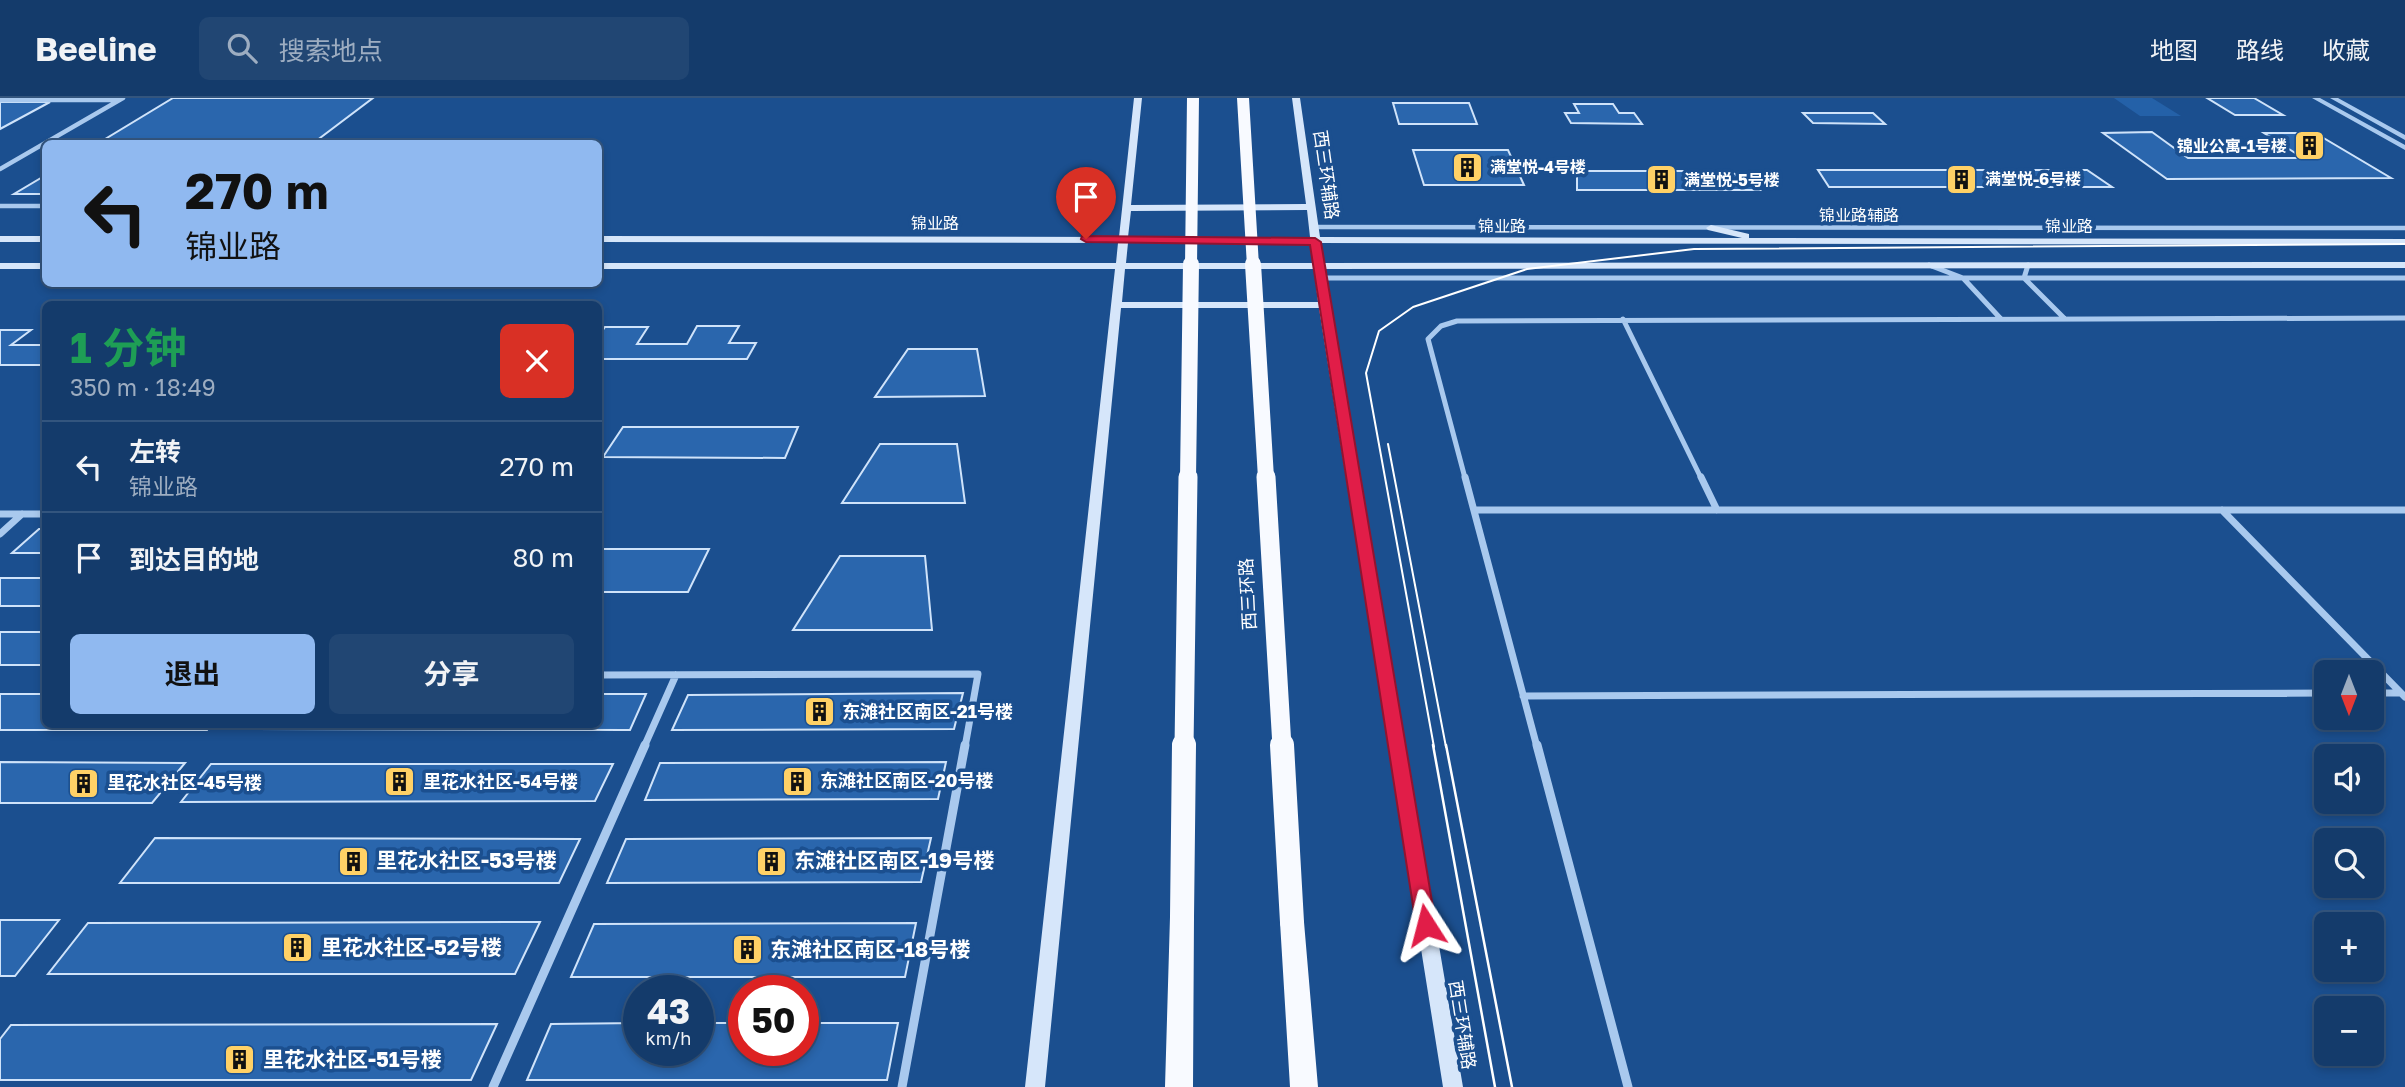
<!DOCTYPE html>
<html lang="zh">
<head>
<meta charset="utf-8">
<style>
  body { margin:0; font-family:"Golos Text","Noto Sans SC",sans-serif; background:#214673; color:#f1f3f6; height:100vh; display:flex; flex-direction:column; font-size:26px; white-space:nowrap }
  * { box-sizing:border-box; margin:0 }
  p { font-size:23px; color:#9dadc1 }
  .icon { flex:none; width:38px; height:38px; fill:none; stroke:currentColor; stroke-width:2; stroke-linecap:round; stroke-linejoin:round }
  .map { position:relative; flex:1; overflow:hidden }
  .side { position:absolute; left:42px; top:203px; width:560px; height:427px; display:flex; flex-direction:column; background:#143b6b; border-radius:10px; box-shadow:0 4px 10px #0003,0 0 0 2px #33557e }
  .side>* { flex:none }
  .guide { position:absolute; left:42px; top:42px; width:560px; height:147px; border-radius:10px; box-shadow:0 4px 10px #0003,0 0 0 2px #33557e; background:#90b9f0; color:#111; overflow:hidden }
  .needle { width:46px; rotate:180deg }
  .fabs { position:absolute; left:2314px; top:562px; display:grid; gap:14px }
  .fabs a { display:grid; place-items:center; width:70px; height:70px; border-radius:10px; background:#143b6b; box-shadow:0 4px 10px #0003,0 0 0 2px #33557e; font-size:35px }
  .speed { position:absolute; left:623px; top:877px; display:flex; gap:14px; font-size:35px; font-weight:700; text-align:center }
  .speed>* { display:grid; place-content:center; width:91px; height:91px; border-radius:50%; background:#143b6b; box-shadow:0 4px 10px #0003,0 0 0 2px #33557e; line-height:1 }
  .speed small { font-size:18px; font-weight:400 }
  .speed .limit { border:10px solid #d22; background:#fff; color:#111 }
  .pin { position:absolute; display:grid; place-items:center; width:60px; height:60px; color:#fff; margin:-72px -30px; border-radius:50% 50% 50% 0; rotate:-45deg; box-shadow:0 0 7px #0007 }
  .pin .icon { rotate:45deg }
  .me { position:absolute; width:77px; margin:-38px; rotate:351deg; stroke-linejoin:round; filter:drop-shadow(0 0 5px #0008) }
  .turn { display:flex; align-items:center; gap:24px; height:147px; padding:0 28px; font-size:32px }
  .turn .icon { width:91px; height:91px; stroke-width:2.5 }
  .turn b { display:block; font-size:49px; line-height:60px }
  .round { display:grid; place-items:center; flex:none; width:74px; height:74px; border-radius:10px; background:#214673 }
  .summary { display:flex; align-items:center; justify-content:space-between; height:119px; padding:0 28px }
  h1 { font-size:42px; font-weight:700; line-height:52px; color:#1e9e55 }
  .action { display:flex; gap:14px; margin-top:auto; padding:14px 28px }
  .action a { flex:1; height:80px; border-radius:10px; background:#90b9f0; color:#111; font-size:28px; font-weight:700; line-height:80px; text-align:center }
  .action a+a { background:#214673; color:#f1f3f6 }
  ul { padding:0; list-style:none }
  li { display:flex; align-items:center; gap:21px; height:91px; padding:0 28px; border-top:2px solid #33557e }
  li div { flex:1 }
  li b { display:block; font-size:26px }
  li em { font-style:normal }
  header { display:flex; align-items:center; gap:42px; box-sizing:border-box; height:98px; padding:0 35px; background:#143b6b; border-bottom:2px solid #33557e }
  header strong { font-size:33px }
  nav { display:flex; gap:38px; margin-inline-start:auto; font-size:24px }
  .search { width:490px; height:63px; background:#214673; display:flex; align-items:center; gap:18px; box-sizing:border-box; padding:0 24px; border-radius:10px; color:#9dadc1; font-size:26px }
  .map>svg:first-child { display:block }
</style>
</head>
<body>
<header>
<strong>Beeline</strong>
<div class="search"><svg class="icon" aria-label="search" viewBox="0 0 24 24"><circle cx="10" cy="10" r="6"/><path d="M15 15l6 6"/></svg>搜索地点</div>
<nav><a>地图</a><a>路线</a><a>收藏</a></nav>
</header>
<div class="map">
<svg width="2405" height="989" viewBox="0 0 2405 989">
  <rect width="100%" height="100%" fill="#1b4f8f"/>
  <!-- green -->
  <path fill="#2461a8" d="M2114,0H2152L2181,18H2140Z"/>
  <!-- building -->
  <path fill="#2a66ad" stroke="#cfe3fa" stroke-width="2" d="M173,0H373L312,46H97Z
    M2207,0H2254L2283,17H2235Z
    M0,4H50L0,31Z
    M1393,5H1469L1477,26H1399Z
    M1574,6H1613L1619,15H1634L1642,26L1571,25L1565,15H1579Z
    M1803,15H1873L1885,26L1813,25Z
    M2152,34L2188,60H2303L2264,35H2315L2391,80L2167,81L2103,35Z
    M1413,52H1508L1524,87H1424Z
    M1818,72H2087L2112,89H1829Z
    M1577,73H1730L1759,92H1577Z
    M46,77V96H14Z
    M697,228H739L729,245H756L747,261H598V239L605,229H648L637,246H687Z
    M0,232H31L11,247H46V267H0Z
    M908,251H977L985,298L875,299Z
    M623,329H798L785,360L603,359Z
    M880,346H957L965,405H842Z
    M39,431H46V455H12Z
    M598,451H709L688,494H598Z
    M840,458H925L932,532H793Z
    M0,480H46V508H0Z
    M0,534H46V567H0Z
    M963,595L954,631L672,632L688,597Z
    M0,596H46V626H211L207,632H0Z
    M598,596H646L630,632L237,631L241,626H598Z
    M0,664L185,665L152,705H0Z
    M946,664L938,701L645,702L660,665Z
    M211,666H613L595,703L181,704Z
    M155,740L580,741L559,785H120Z
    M931,740L921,784L607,785L626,741Z
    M0,822H59L15,878H0Z
    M540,824L515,876H48L88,825Z
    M916,825L905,879H571L594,826Z
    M639,925V952H698V925H744V952H803V925H898L887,982H527L551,926Z
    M497,926L471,982H0V941L11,927Z"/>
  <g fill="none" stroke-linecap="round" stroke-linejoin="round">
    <!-- minor-far3 -->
    <path stroke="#a9c9ee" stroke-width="4.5" d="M0,2H119
      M0,71L123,0
      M0,108H46
      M1313,129L2405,130
      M1929,167L1932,168"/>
    <!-- minor-far2 -->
    <path stroke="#a9c9ee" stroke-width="5" d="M1929,167L1963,180L2001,221
      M2028,167L2024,180L2065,221
      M1321,180H2405
      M1623,221L1701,380
      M1465,380L1428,241L1441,228L1457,223L2405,220"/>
    <!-- minor-far1 -->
    <path stroke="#a9c9ee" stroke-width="7" d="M1465,379L1537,649
      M1701,379L1717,412
      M1474,412H2405
      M2222,412L2405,599
      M0,416H46
      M0,436L22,416
      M598,577L978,576L965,649
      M2371,595H2401
      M1523,598L2326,595
      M644,649L676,577"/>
    <!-- minor -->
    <path stroke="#a9c9ee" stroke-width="9" d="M1537,647L1628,989
      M493,989L645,647
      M902,989L965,647"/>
    <!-- tertiary -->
    <path fill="#a9c9ee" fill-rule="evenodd" d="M2312,0H2320L2405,47V52Z
      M2330,0H2338L2405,37V42Z"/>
    <!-- secondary -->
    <path fill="#d6e6fa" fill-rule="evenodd" d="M1134,0H1142L1131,107L1306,106L1292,0H1300L1320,139L1742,140L1708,132L1706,130L1711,127L1749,136V140L2405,141V147L1320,145L1323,165L2405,164V170L1324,171L1463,989H1443L1319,210H1121L1045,989H1025L1115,171H598V165H1116L1118,145L598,144V138L1119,139ZM1307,112L1310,139H1128L1131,113ZM1128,145H1311L1313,165H1126ZM1125,171H1314L1318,204H1122Z
      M0,138H46V144H0Z
      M0,165H46V171H0Z"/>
    <!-- trunk -->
    <path fill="#f8faff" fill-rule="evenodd" d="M1182,809L1191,812L1194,819L1193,989H1165L1170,819L1173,812Z
      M1292,814L1301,817L1304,824L1318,989H1290L1280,824L1283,817Z"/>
    <!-- tram-far1 -->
    <path stroke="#fff" stroke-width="2" d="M1388,346L1446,649
      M1434,649L1366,275L1379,233L1413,209L1527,171L1694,151L2405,146"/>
    <!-- tram -->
    <path stroke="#fff" stroke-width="2.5" d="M1433,647L1495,989
      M1446,647L1512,989"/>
    <!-- trunk-bridge-far3 -->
    <path stroke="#f8faff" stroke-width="12" d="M1243,0L1253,168
      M1191,168L1193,0"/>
    <!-- trunk-bridge-far2 -->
    <path stroke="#f8faff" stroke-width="16" d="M1253,166L1266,380
      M1188,380L1191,166"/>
    <!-- trunk-bridge-far1 -->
    <path stroke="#f8faff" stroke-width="19" d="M1266,379L1282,649
      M1184,649L1188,379"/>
    <!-- trunk-bridge -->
    <path stroke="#f8faff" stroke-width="24" d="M1282,647L1292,824
      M1182,819L1184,647"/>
  </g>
  <!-- route -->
  <path fill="#e11d48" stroke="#92132f" stroke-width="2" d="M1082,138L1315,140L1321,144L1436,827L1433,833L1426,836L1419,833L1416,827L1310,147L1086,144L1081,141Z"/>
  <!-- icons -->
  <defs>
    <symbol id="building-square" viewBox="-11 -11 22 22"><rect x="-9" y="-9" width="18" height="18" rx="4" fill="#ffd166" stroke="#1b4f8f"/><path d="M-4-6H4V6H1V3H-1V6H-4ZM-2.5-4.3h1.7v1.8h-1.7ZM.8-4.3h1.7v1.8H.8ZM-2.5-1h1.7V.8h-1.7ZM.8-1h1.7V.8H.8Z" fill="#111"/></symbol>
  </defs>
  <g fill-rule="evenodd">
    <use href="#building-square" x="2292" y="30" width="35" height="35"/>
    <use href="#building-square" x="1450" y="52" width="35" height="35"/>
    <use href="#building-square" x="1944" y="64" width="35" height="35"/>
    <use href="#building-square" x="1644" y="64" width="35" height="35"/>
    <use href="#building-square" x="802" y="596" width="35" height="35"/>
    <use href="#building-square" x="780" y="666" width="35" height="35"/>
    <use href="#building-square" x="382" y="666" width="35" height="35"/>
    <use href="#building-square" x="66" y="668" width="35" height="35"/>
    <use href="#building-square" x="336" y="746" width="35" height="35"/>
    <use href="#building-square" x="754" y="746" width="35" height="35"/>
    <use href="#building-square" x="280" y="832" width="35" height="35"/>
    <use href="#building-square" x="730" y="834" width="35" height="35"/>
    <use href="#building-square" x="222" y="944" width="35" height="35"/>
  </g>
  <g text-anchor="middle" stroke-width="7" stroke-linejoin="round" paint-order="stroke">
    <!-- far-poi labels -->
    <g font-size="16" font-weight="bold" fill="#fff" stroke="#1b4f8f" text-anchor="start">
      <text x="2287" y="54" text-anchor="end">锦业公寓-1号楼</text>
      <text x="1490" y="75">满堂悦-4号楼</text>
      <text x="1985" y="87">满堂悦-6号楼</text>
      <text x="1684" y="88">满堂悦-5号楼</text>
    </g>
    <!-- far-street labels -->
    <g font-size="16" fill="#fff" stroke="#1b4f8f">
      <text x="1859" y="123">锦业路辅路</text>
      <text x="935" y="131">锦业路</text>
      <text x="1502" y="134">锦业路</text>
      <text x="2069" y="134">锦业路</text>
    </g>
    <!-- street labels -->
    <g font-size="18" fill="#fff" stroke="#1b4f8f">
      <text transform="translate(1326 77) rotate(82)" y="6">西三环辅路</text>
      <text transform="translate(1248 496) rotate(-93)" y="6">西三环路</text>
      <text transform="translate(1462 927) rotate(81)" y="6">西三环辅路</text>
    </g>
    <!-- poi labels -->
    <g font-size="18" font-weight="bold" fill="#fff" stroke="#1b4f8f" text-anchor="start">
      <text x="842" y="620">东滩社区南区-21号楼</text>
      <text x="820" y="689">东滩社区南区-20号楼</text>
      <text x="423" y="690">里花水社区-54号楼</text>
      <text x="107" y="691">里花水社区-45号楼</text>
    </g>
    <!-- near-poi labels -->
    <g font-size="21" font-weight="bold" fill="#fff" stroke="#1b4f8f" text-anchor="start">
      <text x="376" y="770">里花水社区-53号楼</text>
      <text x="794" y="770">东滩社区南区-19号楼</text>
      <text x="321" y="857">里花水社区-52号楼</text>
      <text x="770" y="859">东滩社区南区-18号楼</text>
      <text x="263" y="969">里花水社区-51号楼</text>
    </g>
  </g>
</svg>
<div class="fabs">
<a><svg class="needle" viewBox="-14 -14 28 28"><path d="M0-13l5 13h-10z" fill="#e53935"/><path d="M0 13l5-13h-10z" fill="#9dadc1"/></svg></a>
<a><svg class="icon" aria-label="sound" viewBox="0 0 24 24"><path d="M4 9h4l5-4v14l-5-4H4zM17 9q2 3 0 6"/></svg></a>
<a><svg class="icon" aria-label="search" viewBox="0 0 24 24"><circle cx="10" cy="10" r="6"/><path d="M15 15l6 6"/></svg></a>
<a>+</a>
<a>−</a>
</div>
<div class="speed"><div>43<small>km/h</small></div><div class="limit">50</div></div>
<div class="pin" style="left:1086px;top:141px;background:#d93025"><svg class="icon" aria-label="arrive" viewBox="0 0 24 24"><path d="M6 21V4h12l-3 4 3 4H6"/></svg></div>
<svg class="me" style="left:1426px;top:827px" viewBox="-20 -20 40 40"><path d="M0-17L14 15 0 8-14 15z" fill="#e11d48" stroke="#fff" stroke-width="4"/></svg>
<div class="guide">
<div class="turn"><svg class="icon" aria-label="left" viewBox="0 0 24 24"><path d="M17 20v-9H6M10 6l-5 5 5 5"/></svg><div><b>270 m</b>锦业路</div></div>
</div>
<section class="side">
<div class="summary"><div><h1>1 分钟</h1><p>350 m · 18:49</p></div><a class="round" style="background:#d93025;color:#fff"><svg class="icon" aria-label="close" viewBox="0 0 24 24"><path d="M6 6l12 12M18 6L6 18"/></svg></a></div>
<ul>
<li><svg class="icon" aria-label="left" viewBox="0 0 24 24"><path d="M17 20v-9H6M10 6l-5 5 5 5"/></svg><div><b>左转</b><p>锦业路</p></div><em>270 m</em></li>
<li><svg class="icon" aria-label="arrive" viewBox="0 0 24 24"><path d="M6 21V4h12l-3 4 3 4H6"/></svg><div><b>到达目的地</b></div><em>80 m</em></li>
</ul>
<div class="action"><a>退出</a><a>分享</a></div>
</section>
</div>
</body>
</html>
